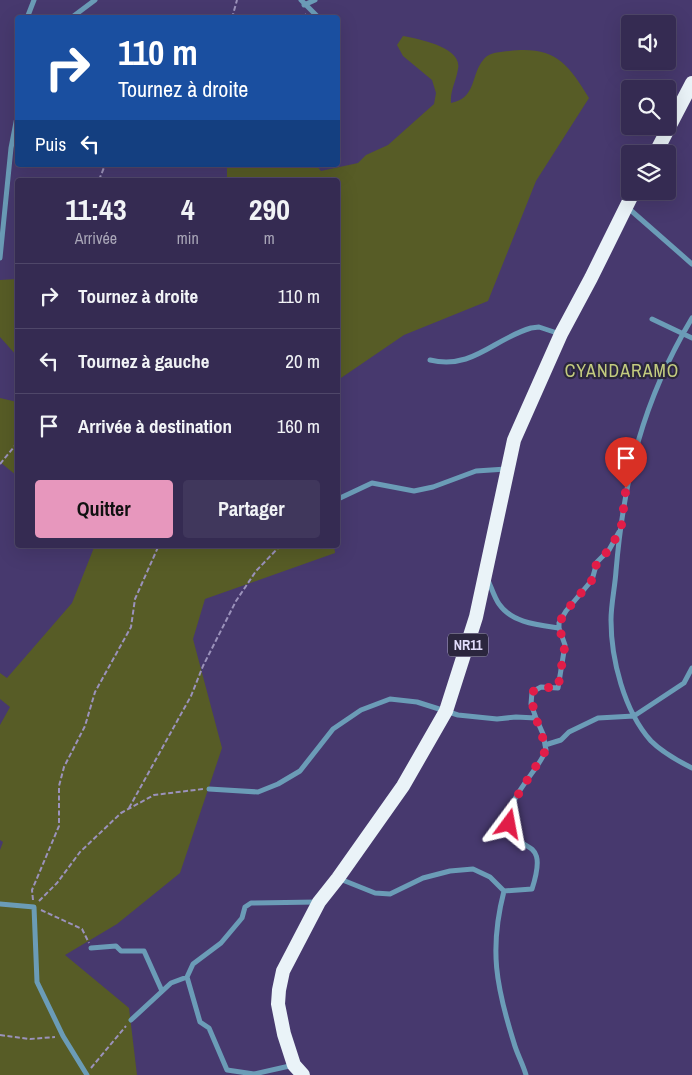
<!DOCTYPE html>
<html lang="fr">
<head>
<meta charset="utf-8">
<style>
  body { margin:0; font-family:"Archivo Narrow",sans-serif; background:#40375c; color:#f1f3f6; height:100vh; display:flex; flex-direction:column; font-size:19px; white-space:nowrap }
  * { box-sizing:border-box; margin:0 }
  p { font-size:16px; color:#aaa7b8 }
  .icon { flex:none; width:28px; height:28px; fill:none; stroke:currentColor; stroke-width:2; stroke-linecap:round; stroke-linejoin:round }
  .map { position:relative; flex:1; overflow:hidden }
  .details { position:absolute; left:15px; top:178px; width:325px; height:370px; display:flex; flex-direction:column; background:#352b52; border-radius:5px; box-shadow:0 5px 20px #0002,0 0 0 1px #4f4769 }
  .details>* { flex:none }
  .hud { position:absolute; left:15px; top:15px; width:325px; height:152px; border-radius:5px; box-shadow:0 5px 20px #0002,0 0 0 1px #4f4769; background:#1a4fa0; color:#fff; overflow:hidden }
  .tools { position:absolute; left:621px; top:15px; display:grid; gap:10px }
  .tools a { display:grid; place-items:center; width:55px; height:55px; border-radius:5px; background:#352b52; box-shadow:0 5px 20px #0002,0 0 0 1px #4f4769; font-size:25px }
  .pin { position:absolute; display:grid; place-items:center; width:42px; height:42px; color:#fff; margin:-51px -21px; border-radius:50% 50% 50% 0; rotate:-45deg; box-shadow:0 0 5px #0007 }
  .pin .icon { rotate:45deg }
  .me { position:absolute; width:55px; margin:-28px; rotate:13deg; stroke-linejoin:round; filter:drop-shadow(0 0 4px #0008) }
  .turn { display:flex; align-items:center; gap:18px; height:105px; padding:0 20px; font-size:22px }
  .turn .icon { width:65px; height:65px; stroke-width:2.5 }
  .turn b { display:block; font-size:35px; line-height:42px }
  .then { display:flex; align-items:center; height:48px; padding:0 20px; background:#0003; gap:10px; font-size:19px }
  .eta { display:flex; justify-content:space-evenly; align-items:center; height:85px; text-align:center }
  .eta b { font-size:30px; font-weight:700; line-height:35px }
  .button { display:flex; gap:10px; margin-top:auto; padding:10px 20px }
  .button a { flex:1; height:58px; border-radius:5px; background:#e797bd; color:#111; font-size:20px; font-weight:700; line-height:58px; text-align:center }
  .button a+a { background:#40375c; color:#f1f3f6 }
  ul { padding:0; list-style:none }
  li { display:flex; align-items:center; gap:15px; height:65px; padding:0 20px; border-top:1px solid #4f4769 }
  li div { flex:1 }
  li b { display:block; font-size:19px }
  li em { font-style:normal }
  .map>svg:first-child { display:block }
</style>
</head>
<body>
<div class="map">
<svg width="692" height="1075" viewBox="0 0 692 1075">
  <rect width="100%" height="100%" fill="#47396e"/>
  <!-- green -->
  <path fill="#575c26" d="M403,36C418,39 463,47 458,69C456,82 450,90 451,103C477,98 470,75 484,59C489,52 501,52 509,51C554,46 567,62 589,98L536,181L488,301L404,335L338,380V180H227V165H316L321,171L358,163L366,155L388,145L434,104L436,93L432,80L403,56L397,45Z
    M17,279H18L17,356L0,337V280Z
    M0,398L17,402V476L0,462Z
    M95,545H334L335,553L205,599L193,639L222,748L180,873L117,924L65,955L129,1008L137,1075H0V850L3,842L0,840V725L10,707L0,699V673L7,678L72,603Z"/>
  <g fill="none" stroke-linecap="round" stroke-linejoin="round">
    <!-- path -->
    <path stroke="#9b92bb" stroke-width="2" stroke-dasharray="5 2.5" stroke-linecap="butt" d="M232,18L237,0
      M299,18L306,14
      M99,180L105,165
      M0,464L18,442
      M129,808L191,696L203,666L236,601L256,571L281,545
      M33,900L32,890L59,826V786L64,767L85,726L95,692L131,627L135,599L159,545
      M39,901L57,883L80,852L121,813L154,795L203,789
      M41,910L82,929L89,943
      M0,1035L30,1039L55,1037
      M91,1068L126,1026"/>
    <!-- minor -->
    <path stroke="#6b9cb7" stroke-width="5" d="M301,0L319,18
      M304,5L315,0
      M27,18L34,0
      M71,18L95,0
      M627,207L692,264
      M0,258L11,148L18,112
      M692,318C643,400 624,477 616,571C615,587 611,604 611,620C611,659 624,711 651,741C662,752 678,761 692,768
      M652,319L692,338
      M430,360C473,370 493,339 531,328L539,327L560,334
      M338,499L372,483L414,491L433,487L476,471L506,469
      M487,578C491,586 494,597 499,604C512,623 538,625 559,628
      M536,718L531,704L532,692L541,687L558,688L565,645L559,628V623L566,611L592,580L597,562L609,550L619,532
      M545,745L561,740L569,732L598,718L634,716L684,683L692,668
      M209,789L258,792L278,784L300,771L333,729L361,710L390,699L417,702L458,715L497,719L516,717L536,718L543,734L546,750C538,772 504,799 510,825C517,857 550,833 532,889L504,891C489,949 496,986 514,1043C517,1054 523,1064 526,1075
      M340,879L375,893L390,894L423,878L450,871L473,869L490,877L504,891
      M0,904L34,907L37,982L63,1036L87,1075
      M91,948L116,946L121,951H144L162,991
      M131,1020L171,983L187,977
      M294,1065L254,1074L227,1070L209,1028L200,1022L187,977L193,964L221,943L242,918L245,907L251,903L317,902"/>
    <!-- trunk -->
    <path stroke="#eaf3f8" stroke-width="14" d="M655,154L692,83
      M303,1075L294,1065L284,1034L278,1004L279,990L283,971L319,902L338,878L403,786L446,711L476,617L514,440L561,334L591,278L634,191"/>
  </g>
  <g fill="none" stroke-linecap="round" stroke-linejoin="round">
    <!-- route -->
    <path stroke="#e11d48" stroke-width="9" stroke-dasharray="0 16.2" d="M509,824L511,806L546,750C542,730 531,713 532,692L541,687L558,688L565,645L559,628V623L566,611L592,580L597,562L609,550L621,529L626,488"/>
  </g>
  <g text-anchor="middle" stroke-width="4.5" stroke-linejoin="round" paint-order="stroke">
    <!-- shield labels -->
    <rect fill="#2b263e" stroke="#aba5c3" stroke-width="1" x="448" y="633.5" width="40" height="23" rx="4"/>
    <g font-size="14" font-weight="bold" fill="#e2dcfc">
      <text x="468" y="650">NR11</text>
    </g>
    <!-- quarter labels -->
    <g font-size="18" letter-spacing="1" fill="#c4cc7f" stroke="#2b263e">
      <text x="622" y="377">CYANDARAMO</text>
    </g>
  </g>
</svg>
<div class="tools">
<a><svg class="icon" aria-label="sound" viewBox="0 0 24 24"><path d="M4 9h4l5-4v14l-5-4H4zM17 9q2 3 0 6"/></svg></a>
<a><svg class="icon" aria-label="search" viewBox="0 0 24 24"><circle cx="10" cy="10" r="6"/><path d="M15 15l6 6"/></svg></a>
<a><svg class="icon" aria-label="layers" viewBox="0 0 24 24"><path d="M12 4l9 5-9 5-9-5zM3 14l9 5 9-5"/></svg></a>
</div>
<div class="pin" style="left:626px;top:488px;background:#d93025"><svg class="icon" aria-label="arrive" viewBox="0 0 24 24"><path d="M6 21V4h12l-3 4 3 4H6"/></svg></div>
<svg class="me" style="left:509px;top:824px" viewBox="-20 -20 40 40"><path d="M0-17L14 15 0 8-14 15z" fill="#e11d48" stroke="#fff" stroke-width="4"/></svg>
<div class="hud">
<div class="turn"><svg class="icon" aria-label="right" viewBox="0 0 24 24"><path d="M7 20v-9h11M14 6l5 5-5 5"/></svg><div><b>110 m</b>Tournez à droite</div></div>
<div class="then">Puis<svg class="icon" aria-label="left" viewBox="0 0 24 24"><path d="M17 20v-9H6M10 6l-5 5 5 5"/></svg></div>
</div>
<section class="details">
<div class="eta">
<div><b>11:43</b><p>Arrivée</p></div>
<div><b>4</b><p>min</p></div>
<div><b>290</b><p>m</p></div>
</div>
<ul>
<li><svg class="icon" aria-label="right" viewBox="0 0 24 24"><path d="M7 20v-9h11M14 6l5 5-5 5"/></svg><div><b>Tournez à droite</b></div><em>110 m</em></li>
<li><svg class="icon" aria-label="left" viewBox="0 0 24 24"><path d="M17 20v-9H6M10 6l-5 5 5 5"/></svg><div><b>Tournez à gauche</b></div><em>20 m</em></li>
<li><svg class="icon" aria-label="arrive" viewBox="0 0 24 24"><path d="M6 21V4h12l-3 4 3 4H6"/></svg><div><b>Arrivée à destination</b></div><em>160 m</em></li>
</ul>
<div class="button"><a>Quitter</a><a>Partager</a></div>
</section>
</div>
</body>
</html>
